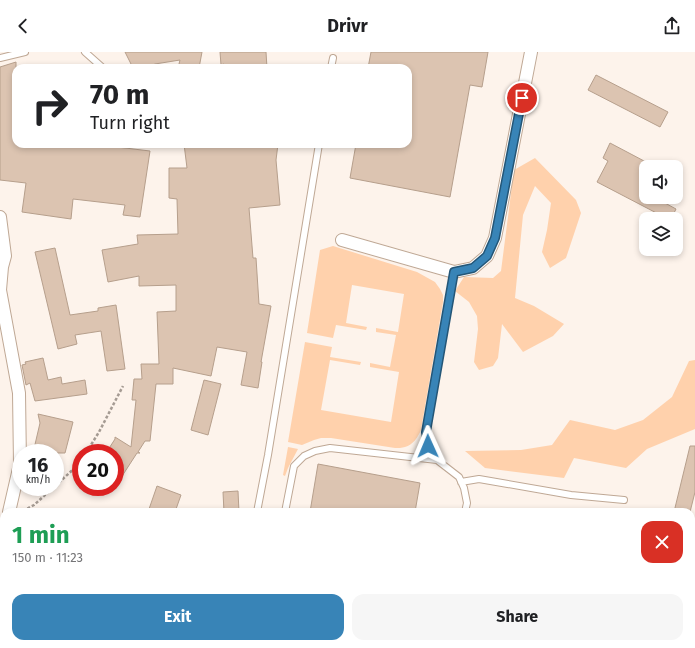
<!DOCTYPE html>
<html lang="en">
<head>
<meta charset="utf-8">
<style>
  body { margin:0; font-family:"Fira Sans",sans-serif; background:#f6f6f6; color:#202124; height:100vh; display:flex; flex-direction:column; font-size:15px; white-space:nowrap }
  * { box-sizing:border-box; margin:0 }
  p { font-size:13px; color:#757577 }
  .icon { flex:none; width:22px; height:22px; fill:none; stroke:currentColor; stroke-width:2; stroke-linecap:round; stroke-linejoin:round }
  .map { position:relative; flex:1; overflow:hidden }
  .side { position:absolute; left:0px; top:456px; width:695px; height:140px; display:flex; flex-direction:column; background:#fff; border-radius:12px 12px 0 0; box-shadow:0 2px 6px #0003 }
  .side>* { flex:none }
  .hud { position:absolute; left:12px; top:12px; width:400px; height:84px; border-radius:12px; box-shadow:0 2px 6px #0003; background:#fff; color:#202124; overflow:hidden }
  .controls { position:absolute; left:639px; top:108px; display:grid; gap:8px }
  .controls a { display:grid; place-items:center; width:44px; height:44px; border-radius:8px; background:#fff; box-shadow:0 2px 6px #0003; font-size:20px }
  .speed { position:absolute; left:12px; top:392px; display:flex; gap:8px; font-size:20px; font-weight:700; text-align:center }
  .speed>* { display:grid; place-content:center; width:52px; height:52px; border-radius:50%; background:#fff; box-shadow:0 2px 6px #0003; line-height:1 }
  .speed small { font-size:10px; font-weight:400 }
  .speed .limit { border:6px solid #d22; background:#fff; color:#111 }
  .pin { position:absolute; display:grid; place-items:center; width:34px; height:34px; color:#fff; margin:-17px; border:2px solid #fff; border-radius:50%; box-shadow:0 1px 4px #0007 }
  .me { position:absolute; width:44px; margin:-22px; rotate:359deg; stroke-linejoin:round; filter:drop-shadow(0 0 3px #0008) }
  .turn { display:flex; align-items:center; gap:14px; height:84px; padding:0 12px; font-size:18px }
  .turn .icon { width:52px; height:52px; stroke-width:2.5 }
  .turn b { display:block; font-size:28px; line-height:34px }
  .round { display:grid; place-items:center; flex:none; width:42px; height:42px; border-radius:12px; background:#f6f6f6 }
  .headline { display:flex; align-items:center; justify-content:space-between; height:68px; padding:0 12px }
  h1 { font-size:24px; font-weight:700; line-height:30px; color:#1e9e55 }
  .primary-button { display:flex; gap:8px; margin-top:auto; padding:8px 12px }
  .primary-button a { flex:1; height:46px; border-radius:12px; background:#3884b7; color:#fff; font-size:16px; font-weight:700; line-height:46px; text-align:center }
  .primary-button a+a { background:#f6f6f6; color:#202124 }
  header { display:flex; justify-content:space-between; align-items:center; height:52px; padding:0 12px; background:#fff; font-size:18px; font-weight:700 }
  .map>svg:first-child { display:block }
</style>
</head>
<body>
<header><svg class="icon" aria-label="back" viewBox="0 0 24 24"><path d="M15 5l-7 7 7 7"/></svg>Drivr<svg class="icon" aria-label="share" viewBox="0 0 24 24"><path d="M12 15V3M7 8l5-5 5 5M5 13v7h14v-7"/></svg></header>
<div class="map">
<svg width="695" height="596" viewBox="0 0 695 596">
  <rect width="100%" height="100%" fill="#fdf3eb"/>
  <!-- green -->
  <path fill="#ffd1ac" d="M535,106L576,148L581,161L566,206L550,216L542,200L547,178L551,151L535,134L523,163L515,246L534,254L564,272L553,284L523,300L502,272L498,306L493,314L479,318L474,310L478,277L477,264L469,250L455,239L464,225L493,226L501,219L514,118Z
    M333,194L417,220L435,230L440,237L443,243V250L421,378C418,385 413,393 405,395C402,396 398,396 395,396L331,386H321L314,388L302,393L288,390L305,290L332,295L330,305L361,310L360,313L330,308L321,358L391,370L399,320L370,315V311L390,315L396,283L376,280V276L398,280L404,242L352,233L346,271L367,275L366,278L336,273L333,286L307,281L320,198Z
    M695,308V377L647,397L626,416L574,406L564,426L485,416L465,399L521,398L552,393L570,368L615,378L643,368L672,345L689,309Z
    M288,395L298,397L288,416L285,424L283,423Z
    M691,543L695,544V563L691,562Z
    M268,592H283L282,596H265Z"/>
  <!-- building -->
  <path fill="#dcc4b1" stroke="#b69f8c" d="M125,0H202L199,16H178L180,8L155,12L147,16H133Z
    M220,0H266L267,16H224V12L221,13Z
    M371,0H488L482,35L470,33L450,145L350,126L356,92H408V16H368Z
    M16,10V92H92L150,99L140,165L123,163L125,153L73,147L71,167L22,160L26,131L0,128V15Z
    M596,23L668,60L660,75L588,38Z
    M610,91L646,110V145H654L676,157L671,167H668L597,130L608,109L603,106Z
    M184,92H278L276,108L280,153L249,156L253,206H256L259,252L271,254L261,310H262L258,336L241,333L247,300L217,295L211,324L173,316V332H156L150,389H145L138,400L140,401H137L115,435V401H106L115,387V385L131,395L136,348H132L134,327H142L141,312H159L157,260L176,259V233L139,234V224L108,230L102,198L138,192L137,183L178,182L177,147L169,146V116H187Z
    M55,196L70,263L98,259V256L116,253L125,317L107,319L101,279L75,283L77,292L58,297L35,200Z
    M43,306L48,328L61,325L62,332L85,328L87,342L35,349L30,331L26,333L22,313L26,312L25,310Z
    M204,328L221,332L208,383L191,378Z
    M38,362L73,370L65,401H33L40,371Z
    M690,394H695V440L690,460H674Z
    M318,412L420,431L415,460H310Z
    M157,434L181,443L175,460H148Z
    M238,439L239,460H224L223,440Z"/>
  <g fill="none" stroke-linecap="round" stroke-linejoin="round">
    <defs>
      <path id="service" d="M85,0L103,16
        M0,6L25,0
        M331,16L333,6
        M454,220L426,380L428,394L437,408L459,425L464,436L467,451L465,460
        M461,430L479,427L571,443L624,448
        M257,460L268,403L319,92
        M285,460L294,414L304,404L315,399L330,396L437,408
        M232,596V592
        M261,596L262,592
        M443,596V592"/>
      <path id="minor" d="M0,165L5,204L2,215L0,238L19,341L20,412L9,460
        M342,188L454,220L473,216L487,204L495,186L531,0
        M0,504L4,482"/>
    </defs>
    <!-- service casing -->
    <use href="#service" stroke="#bfa895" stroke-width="8"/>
    <!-- minor casing -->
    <use href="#minor" stroke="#bfa895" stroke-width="14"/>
    <!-- path -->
    <path stroke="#a59b93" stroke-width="2.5" stroke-dasharray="3 2" stroke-linecap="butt" d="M86,401L99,380L123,334
      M55,434L77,414L81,408
      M23,459L34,453L54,435"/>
    <!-- service -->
    <use href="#service" stroke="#fff" stroke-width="6"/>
    <!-- minor -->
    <use href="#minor" stroke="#fff" stroke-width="12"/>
  </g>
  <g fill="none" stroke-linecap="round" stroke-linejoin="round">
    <defs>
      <path id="route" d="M428,394L426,380L454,220L473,216L487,204L495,186L522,46"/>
    </defs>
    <!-- route casing -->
    <use href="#route" stroke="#245677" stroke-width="10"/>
    <!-- route -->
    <use href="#route" stroke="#3884b7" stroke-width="7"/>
  </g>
</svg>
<div class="controls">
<a><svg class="icon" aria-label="sound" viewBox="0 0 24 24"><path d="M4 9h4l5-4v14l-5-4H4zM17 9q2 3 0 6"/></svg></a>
<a><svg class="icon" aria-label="layers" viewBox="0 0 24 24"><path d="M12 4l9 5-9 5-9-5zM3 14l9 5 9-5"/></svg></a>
</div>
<div class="speed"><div>16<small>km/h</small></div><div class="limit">20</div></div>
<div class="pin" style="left:522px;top:46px;background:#d93025"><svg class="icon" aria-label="arrive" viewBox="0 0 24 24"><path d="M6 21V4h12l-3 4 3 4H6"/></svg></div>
<svg class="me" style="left:428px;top:394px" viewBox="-20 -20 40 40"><path d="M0-17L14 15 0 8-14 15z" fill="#3884b7" stroke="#fff" stroke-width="4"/></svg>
<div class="hud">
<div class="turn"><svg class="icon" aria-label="right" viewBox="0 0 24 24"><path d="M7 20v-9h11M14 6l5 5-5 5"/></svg><div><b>70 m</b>Turn right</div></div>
</div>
<section class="side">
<div class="headline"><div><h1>1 min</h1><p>150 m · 11:23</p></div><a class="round" style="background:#d93025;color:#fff"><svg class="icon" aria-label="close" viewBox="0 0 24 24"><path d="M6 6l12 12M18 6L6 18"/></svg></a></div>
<div class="primary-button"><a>Exit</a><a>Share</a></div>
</section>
</div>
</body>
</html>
